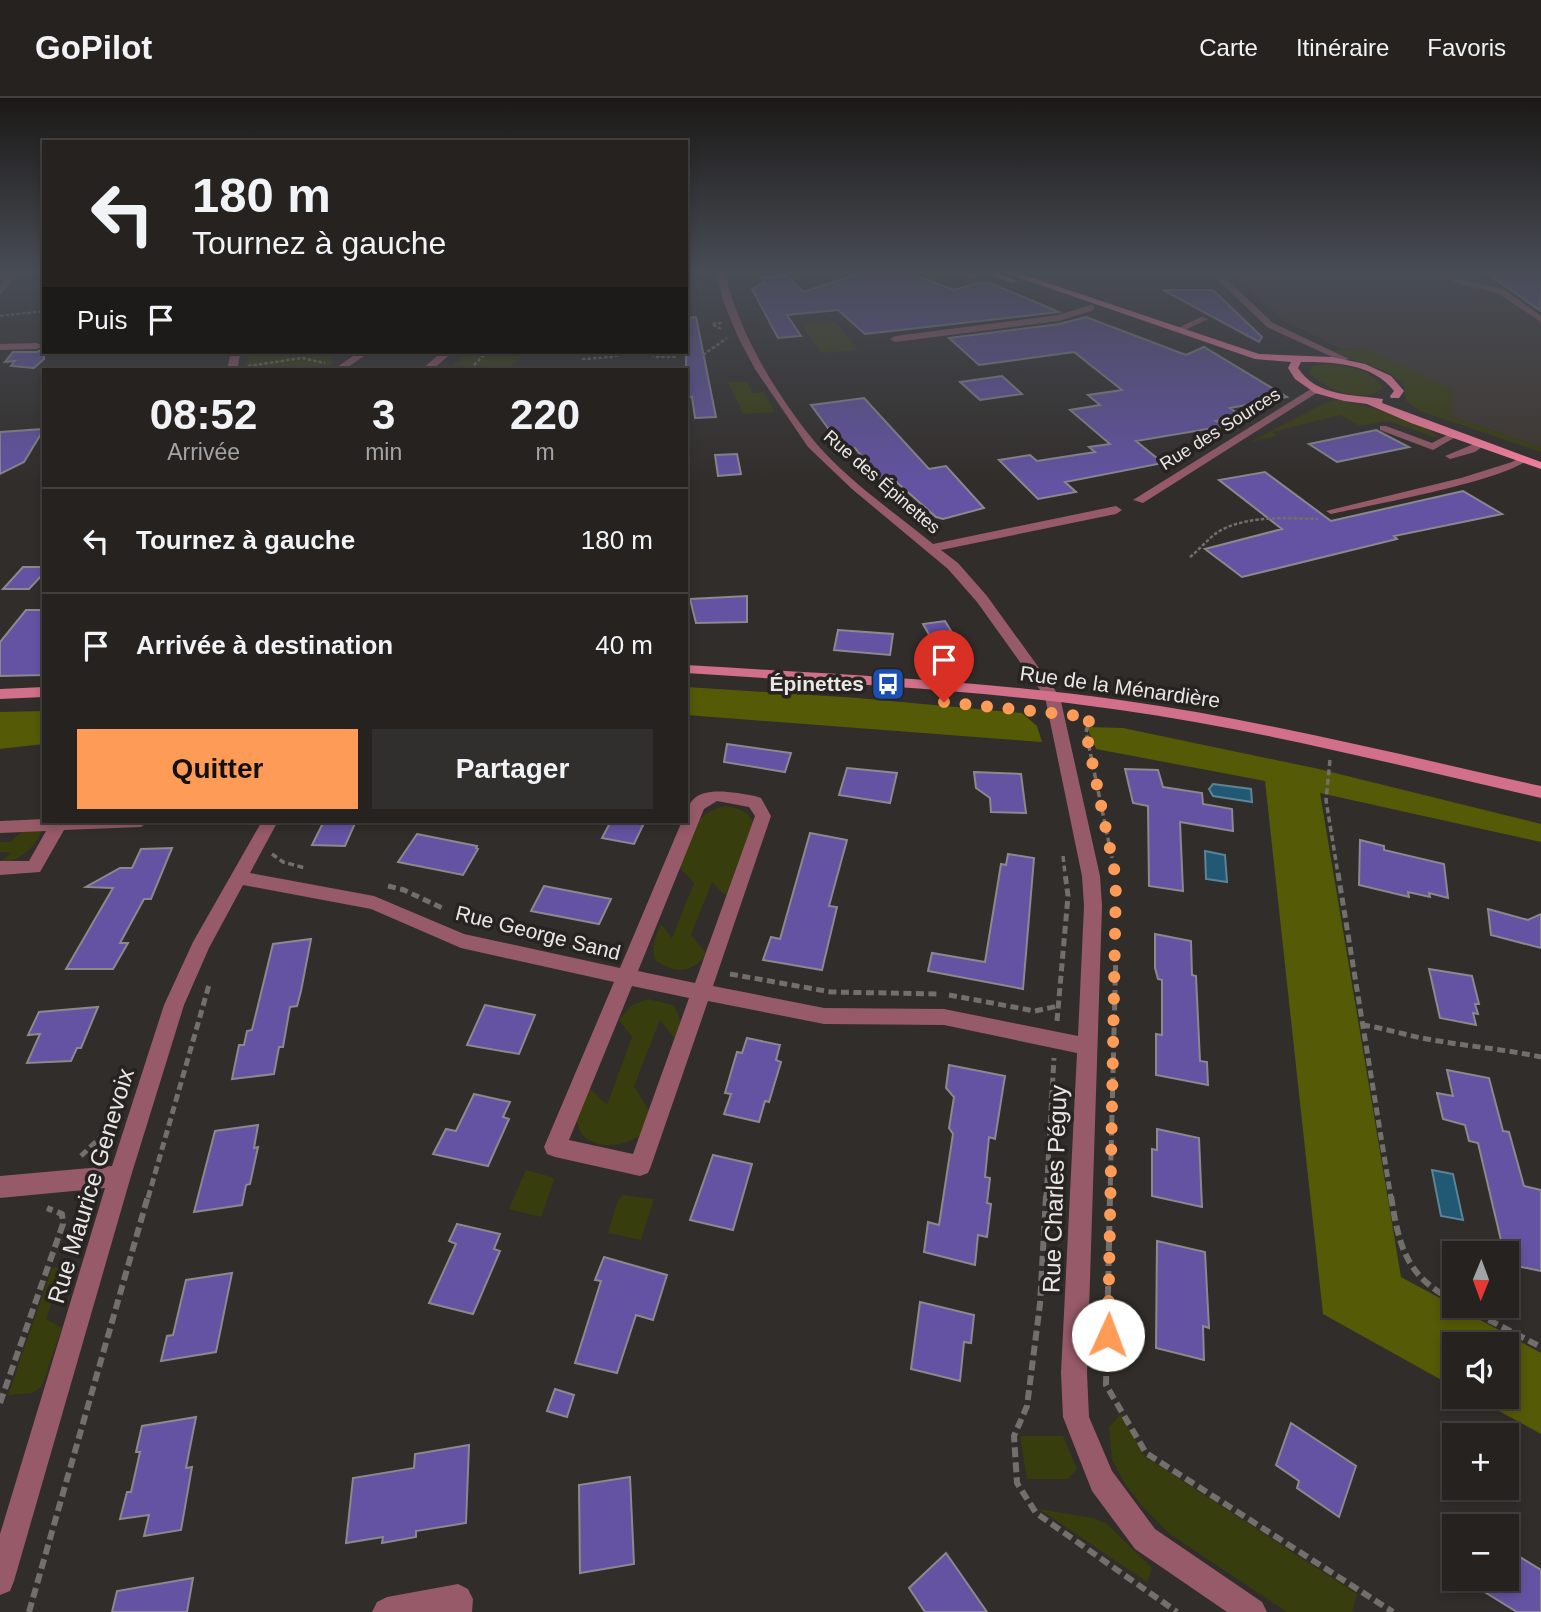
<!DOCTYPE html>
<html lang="fr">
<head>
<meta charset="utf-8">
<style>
  body { margin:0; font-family:Helvetica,sans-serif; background:#312f2d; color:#f1f3f6; height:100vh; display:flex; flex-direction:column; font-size:26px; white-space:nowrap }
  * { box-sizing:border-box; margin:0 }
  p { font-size:23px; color:#a3a4a5 }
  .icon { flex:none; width:38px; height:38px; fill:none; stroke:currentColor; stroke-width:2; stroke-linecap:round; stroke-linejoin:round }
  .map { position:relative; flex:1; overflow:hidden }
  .side { position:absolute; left:42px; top:270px; width:646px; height:455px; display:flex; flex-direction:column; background:#252220; border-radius:0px; box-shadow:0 4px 10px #0003,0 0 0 2px #423f3e }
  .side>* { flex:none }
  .banner { position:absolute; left:42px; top:42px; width:646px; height:214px; border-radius:0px; box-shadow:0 4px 10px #0003,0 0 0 2px #423f3e; background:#252220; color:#f1f3f6; overflow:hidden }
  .needle { width:46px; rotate:181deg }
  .controls { position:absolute; left:1442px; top:1143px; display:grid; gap:14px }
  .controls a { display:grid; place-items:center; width:77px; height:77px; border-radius:0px; background:#252220; box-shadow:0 4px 10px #0003,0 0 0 2px #423f3e; font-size:35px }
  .pin { position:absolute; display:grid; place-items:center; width:60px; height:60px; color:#fff; margin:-72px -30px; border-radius:50% 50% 50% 0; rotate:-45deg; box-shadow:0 0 7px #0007 }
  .pin .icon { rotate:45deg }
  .me { position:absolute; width:77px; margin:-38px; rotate:2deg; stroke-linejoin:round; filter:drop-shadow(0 0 5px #0008) }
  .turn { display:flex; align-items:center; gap:24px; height:147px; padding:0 35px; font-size:32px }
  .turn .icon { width:91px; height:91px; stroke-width:2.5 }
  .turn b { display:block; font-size:49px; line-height:60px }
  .then { display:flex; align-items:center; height:66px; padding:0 35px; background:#0003; gap:14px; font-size:26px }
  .eta { display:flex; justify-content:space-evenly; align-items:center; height:119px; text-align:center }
  .eta b { font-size:42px; font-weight:800; line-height:49px }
  .action { display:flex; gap:14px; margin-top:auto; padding:14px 35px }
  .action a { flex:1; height:80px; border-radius:0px; background:#fe9c57; color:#111; font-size:28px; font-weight:800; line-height:80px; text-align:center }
  .action a+a { background:#312f2d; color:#f1f3f6 }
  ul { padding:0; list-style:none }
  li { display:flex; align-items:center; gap:21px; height:105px; padding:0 35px; border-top:2px solid #423f3e }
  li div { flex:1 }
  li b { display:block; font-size:26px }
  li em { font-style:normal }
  header { display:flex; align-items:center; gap:42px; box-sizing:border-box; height:98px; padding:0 35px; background:#252220; border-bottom:2px solid #423f3e }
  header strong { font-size:33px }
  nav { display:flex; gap:38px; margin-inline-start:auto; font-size:24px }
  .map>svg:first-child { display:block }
</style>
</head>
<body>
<header>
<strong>GoPilot</strong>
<nav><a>Carte</a><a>Itinéraire</a><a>Favoris</a></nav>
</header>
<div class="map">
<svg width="1541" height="1514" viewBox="0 0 1541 1514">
  <rect width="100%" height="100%" fill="#312d2a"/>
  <!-- built -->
  <path fill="#3e362f" d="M1231,174H1541V349L1450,318L1367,250L1341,251L1284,223Z"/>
  <!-- green -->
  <path fill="#383d0d" d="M836,224L858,252L822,255L801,227Z
    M1367,250L1453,292L1450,318L1541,349V354L1420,313L1406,303C1405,297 1406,291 1403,287C1391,269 1348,263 1329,253Z
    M251,254L336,256L328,262L335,263L325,271H244Z
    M469,254H526L508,271H449Z
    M1326,266C1344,266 1375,273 1383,290C1366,307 1322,291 1309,274L1313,268Z
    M728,284H747L752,295L764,294L775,314L743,316Z
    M1337,302C1363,307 1423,321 1440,341L1388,323L1360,328L1340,317L1272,334L1277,338L1250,344L1325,305Z
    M726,708C739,710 750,714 754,727L731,797L724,796L712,784L691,837L707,856C691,875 677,876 656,863C650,849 655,840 661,826L672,840L694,785L678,768C690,741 693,713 726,708Z
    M26,730L42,732C35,750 19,764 0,764L11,755L0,754V744H10Z
    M648,901L673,907C682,920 681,929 678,945L660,922L634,988L652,1018C649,1024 647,1032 641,1036C624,1051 582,1054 577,1024C576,1011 582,998 586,987L607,1007L632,939L619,922L632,907Z
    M526,1072L552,1079L554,1082L541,1119L509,1111Z
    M623,1097L654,1101L641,1142L608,1135L617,1104Z
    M64,1169L46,1221L62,1230L42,1288L32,1295L8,1297L52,1170Z
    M1121,1316L1144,1358L1357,1496L1352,1514H1287L1171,1437L1143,1409L1126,1387L1112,1362L1109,1329Z
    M1020,1338H1063L1077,1371L1068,1381H1027Z
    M1039,1411L1093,1420L1106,1425L1152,1470L1147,1484Z"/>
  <!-- forest -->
  <path fill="#545a06" d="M686,589L858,600L1022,615L1037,628L1042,644L686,617Z
    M44,613V646L0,651V614Z
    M1087,629L1123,630L1319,671L1541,726V744L1320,695L1401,1179L1541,1255V1336L1473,1299L1507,1298V1246H1454V1289L1323,1216L1265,683L1096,651Z"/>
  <!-- water -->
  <path fill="#215874" stroke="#5d8396" stroke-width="2" d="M1213,686L1251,691L1252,704L1213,698L1209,691Z
    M1205,753L1225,757L1227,784L1206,781Z
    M1432,1072L1453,1076L1463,1122L1441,1118Z"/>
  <!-- building -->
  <path fill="#6353a2" stroke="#89898e" stroke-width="2" d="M863,174H906L954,192L981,184L990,185L1059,214L865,236L838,212L787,217L801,238L778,240L752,191L763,185L762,180L787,177L803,194Z
    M1485,174H1541V213Z
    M1163,192H1213L1262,239L1259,244Z
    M696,219L716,319L695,320L692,299H686V220Z
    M1086,219L1186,257L1204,249L1287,299L1230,310L1241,318L1216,323L1225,328L1136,343L1163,365L1065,384L1076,394L1038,401L999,362L1030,357L1037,363L1095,354L1089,349L1110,346L1070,312L1100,307L1088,297L1122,292L1074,254L979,267L949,240L1059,226Z
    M44,250V261L34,270L11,268L15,263L5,264L13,254H37Z
    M1002,278L1022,296L980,302L960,284Z
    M864,300L929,371L946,368L984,410L943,421L936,419L893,381L882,383L855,350L844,352L811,307Z
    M44,331L24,364L0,376V334Z
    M1376,332L1409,349L1337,364L1309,346Z
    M737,356L741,376L718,378L715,357Z
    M1265,374L1331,423L1463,393L1502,416L1394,438L1397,441L1242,479L1205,451L1282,431L1219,382Z
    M23,469H44V475L29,491H3Z
    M747,498V524L696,525L690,501Z
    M26,512H44V577L0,578V544Z
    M945,523L959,546L936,549L923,526Z
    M838,532L893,536L890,557L834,552Z
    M727,646L791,655L785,674L724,664Z
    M847,670L897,675L890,705L839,697Z
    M1125,671L1158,672L1163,689L1202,695L1203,706L1232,711L1233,733L1180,724L1183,793L1149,788L1148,708L1133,705Z
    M974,674L1021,676L1026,715L991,714L990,700L976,690Z
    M324,723H356L345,748L312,747Z
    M611,723H645L634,746L602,740Z
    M810,735L847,742L829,808L837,809L822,872L763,862L771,839L780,841Z
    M417,736L477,748L476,750L478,751L463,777L398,764Z
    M1360,742L1384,748V752L1444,766L1448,800L1429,795L1430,799L1408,794L1409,799L1359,787Z
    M172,750L151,801H144L120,845H128L113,871H66L113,790L86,789L120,770H132L141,751Z
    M1008,756L1034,760L1023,891L928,873L932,855L985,864L1001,766L1006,767Z
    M544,788L611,801L599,826L531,813Z
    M1488,811L1528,822L1541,816V850L1491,837Z
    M1155,836L1191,843L1192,877L1196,878L1200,963L1207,964L1208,987L1156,977V936L1162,937V882L1158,881L1155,870Z
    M311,841L301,893L297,908L290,909L283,949H279L274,976L232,981L239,947H244L247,933L252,932L273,846Z
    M1429,871L1472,878L1479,906H1475L1478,916L1473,915L1476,927L1440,920Z
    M485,907L535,917L519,956L467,947Z
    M98,909L81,950H77L71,963L27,965L40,936L28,937L39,914Z
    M747,940L780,947L776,962L781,964L769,1004L765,1003L759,1024L724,1016L731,996L725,995L737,954L742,955Z
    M949,967L1005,978L995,1041L989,1039L985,1079L990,1080L987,1105L991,1106L987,1139L978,1137L975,1167L924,1154L928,1124L939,1127L953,1036L949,1030L954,999L946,990Z
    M1447,972L1489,980L1503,1033L1509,1034L1524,1088L1541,1092V1173L1507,1166V1155H1504L1478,1045L1469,1043L1465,1027L1443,1021L1437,995L1453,998Z
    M474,996L510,1004L503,1019L509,1021L488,1068L433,1056L446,1031L456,1033Z
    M258,1027L254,1050L258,1049L250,1086L246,1087L242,1107L194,1114L215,1033Z
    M1157,1031L1199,1040L1202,1109L1152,1098V1051L1157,1052Z
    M713,1057L752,1066L733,1132L690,1122Z
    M457,1126L500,1136L494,1151L500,1153L473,1216L429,1205L456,1146L449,1143Z
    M1157,1143L1205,1154L1209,1230L1203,1228L1204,1262L1156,1250Z
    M604,1159L667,1177L653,1222L636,1217L617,1275L575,1265L601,1183L595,1182Z
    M232,1175L216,1254L161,1263L167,1238L173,1237L186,1182Z
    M920,1204L974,1217L971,1245L964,1244L960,1283L911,1271Z
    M555,1291L574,1297L567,1319L547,1313Z
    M196,1319L186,1370L192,1369L181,1432L144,1438L149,1417L120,1421L127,1394H131L140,1354H136L142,1328Z
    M1291,1325L1356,1368L1339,1419L1297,1390L1299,1383L1276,1367Z
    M469,1347L466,1425L416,1433V1439L382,1445L383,1439L346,1445L353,1380L414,1370L415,1356Z
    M630,1379L634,1466L580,1475L579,1387Z
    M1507,1451L1541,1472V1514H1517L1462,1480H1507Z
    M946,1455L987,1514H925L909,1490Z
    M193,1480L187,1514H112L117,1493Z"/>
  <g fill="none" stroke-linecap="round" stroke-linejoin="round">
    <!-- path-far3 -->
    <path stroke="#726f6c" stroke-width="2.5" stroke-dasharray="3.5 2" stroke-linecap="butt" d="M0,218L44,213
      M721,231L712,226L722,225
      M548,254L557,257
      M646,254L656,259H676
      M703,257L727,240
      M582,261L613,259L627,254
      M248,268L302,260L325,265
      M470,271L487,254
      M1190,459C1199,452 1206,443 1215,436C1242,417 1286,420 1318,421"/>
    <!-- path-far2 -->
    <path stroke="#726f6c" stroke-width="3.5" stroke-dasharray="6 3.5" stroke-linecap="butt" d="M1090,619L1086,634L1112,760
      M1330,662L1326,702L1338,776
      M272,756L283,764L305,770
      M1063,758L1065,776"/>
    <!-- path-far1 -->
    <path stroke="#726f6c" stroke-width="5" stroke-dasharray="8 4.5" stroke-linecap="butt" d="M1338,775L1391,1100
      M388,788L404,792L442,810
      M730,876L831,894L940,896
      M949,897L1035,913L1058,908
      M1057,923L1068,798L1065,775
      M1362,927C1384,930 1405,937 1427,941C1465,948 1503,951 1541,959
      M81,1058L108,1032
      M148,1100L209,887
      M1046,1100L1054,960
      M1110,1100L1116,852"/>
    <!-- path -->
    <path stroke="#726f6c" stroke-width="6" stroke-dasharray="10 5" stroke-linecap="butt" d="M1046,1098L1040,1206L1027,1308L1014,1338L1017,1385L1036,1415L1177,1514
      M1110,1098L1106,1287L1146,1355L1393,1514
      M1391,1098C1399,1149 1406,1178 1454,1203
      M1462,1208L1541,1249
      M0,1305L63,1126L62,1116L47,1110
      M29,1514L148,1098"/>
    <!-- lane -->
    <path fill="#975a68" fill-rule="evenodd" d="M1442,174H1451L1461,181L1503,191L1541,218V224L1497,195L1455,185Z
      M1201,219L1208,221L1181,234L1174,232Z
      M1380,328H1386L1432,345L1451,335L1459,337L1433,352L1380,332Z
      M1481,343L1486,346L1475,354L1450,361L1445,358Z
      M1523,358L1528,361C1508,382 1367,408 1331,416L1326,413L1461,380L1512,364Z"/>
    <!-- street -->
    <path fill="#975a68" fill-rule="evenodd" d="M11,174H19L0,197V188Z
      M717,174H725C738,234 776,296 815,344C848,383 894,414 933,446L1116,408L1122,412L1116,416L941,452L958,465L987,498L1060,599L1100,778L1102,808L1087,1275L1089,1319L1112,1373L1155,1431L1262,1504L1267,1514H1227L1135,1451L1092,1393L1063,1319L1061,1275L1077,955L944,927L824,926L708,903L651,1068L648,1075L640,1078L555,1059L547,1056L544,1049L614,884L461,850L371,811L243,787L209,850L184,907L131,1078L14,1483L10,1493L0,1497V1436L105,1090L0,1100V1078L112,1068L164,907L193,844L262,723H278L250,775L374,798L464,836L620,870L682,723H686C686,683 729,694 755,698L761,700L771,718L713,888L824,910L944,911L1078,938L1084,808L1082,778L1045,599L977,504L948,471L852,391L808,349L755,271L738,239L723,203ZM717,703L749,709L755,718L695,885L638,873L704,711ZM632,888L689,900L633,1056L569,1042Z
      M952,174H992L971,181Z
      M1210,174H1219L1273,225L1349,261L1341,263L1267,229Z
      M1091,207L1094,208V212L1059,223L895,244L890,241L895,238L1058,217Z
      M0,246L37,245L42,248L37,251L0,252Z
      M231,254H241L237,271H227Z
      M359,254H370L345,271H334Z
      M442,254H453L433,271H422Z
      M1314,289L1323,291L1143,405L1133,402Z
      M44,721V723H149L141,729L64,732L40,774L0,777V763H29L46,733L0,735V723Z
      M458,1486L468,1491L473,1501L472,1514H372L377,1504L387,1499Z"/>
    <!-- secondary -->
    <path fill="#d17088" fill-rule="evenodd" d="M686,567C831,576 976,582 1120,602C1262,622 1401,657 1541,688V700C1401,668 1262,632 1120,612C976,591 831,585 686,575Z
      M44,589V599L0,601V591Z"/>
    <!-- primary -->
    <path fill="#fe81a1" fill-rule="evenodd" d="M983,174H996L1018,183L1011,185Z
      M1002,174H1015L1259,256L1332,259L1365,266L1391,278L1404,293L1399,300H1391L1390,298L1394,293C1373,265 1332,264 1301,264L1298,270C1317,299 1352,296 1383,301L1382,305L1541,364V371L1411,325L1367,306L1344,303L1315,295L1295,281L1288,270L1291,264L1255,261Z"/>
  </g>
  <!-- sky -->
  <linearGradient id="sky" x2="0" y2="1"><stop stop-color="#1b1917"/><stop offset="0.45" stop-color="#484c55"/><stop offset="1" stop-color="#484c55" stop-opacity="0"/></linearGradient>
  <rect width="1541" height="386" fill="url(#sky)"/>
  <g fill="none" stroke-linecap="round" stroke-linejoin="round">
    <!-- route -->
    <path stroke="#fe9c57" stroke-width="12" stroke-dasharray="0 21.6" d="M944,604L1090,619L1086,634L1116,780L1108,1237"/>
  </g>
  <!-- icons -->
  <defs>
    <symbol id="bus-square" viewBox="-11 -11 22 22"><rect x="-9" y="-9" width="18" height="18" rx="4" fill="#1a4fb4" stroke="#272321"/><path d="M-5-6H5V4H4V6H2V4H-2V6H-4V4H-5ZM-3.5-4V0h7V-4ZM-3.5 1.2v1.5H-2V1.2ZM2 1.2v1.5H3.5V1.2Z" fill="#fff"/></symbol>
  </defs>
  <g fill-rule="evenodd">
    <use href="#bus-square" x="869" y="567" width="38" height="38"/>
  </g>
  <g text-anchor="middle" stroke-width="7" stroke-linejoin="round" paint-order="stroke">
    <!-- far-street labels -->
    <g font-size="18" fill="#e9e7e5" stroke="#272321">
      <text transform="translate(1220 331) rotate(-32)" y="6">Rue des Sources</text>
      <text transform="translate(882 384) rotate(41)" y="6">Rue des Épinettes</text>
    </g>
    <!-- poi labels -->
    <g font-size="21" font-weight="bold" fill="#e9e7e5" stroke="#272321" text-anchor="end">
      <text x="864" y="593">Épinettes</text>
    </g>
    <!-- street labels -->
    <g font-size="21" fill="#e9e7e5" stroke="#272321">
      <text transform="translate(1120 589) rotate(8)" y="7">Rue de la Ménardière</text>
      <text transform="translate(538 835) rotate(14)" y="7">Rue George Sand</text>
    </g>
    <!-- near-street labels -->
    <g font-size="24" fill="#e9e7e5" stroke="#272321">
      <text transform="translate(91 1088) rotate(-73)" y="8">Rue Maurice Genevoix</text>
      <text transform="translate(1055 1091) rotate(-88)" y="8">Rue Charles Péguy</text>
    </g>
  </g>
</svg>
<div class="controls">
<a><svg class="needle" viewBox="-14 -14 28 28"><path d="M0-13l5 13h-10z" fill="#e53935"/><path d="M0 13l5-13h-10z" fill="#a3a4a5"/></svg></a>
<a><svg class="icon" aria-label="sound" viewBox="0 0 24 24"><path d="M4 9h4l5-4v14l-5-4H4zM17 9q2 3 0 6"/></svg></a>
<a>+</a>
<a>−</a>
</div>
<div class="pin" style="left:944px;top:604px;background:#d93025"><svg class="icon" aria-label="arrive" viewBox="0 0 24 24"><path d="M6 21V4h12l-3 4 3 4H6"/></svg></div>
<svg class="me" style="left:1108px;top:1237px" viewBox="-20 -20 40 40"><circle r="19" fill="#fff"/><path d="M0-13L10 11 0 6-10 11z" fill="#fe9c57"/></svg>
<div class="banner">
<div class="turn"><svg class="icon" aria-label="left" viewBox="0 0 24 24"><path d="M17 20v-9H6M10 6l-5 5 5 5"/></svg><div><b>180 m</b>Tournez à gauche</div></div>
<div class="then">Puis<svg class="icon" aria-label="arrive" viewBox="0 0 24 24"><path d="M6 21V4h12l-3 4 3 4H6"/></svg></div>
</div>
<section class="side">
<div class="eta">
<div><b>08:52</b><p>Arrivée</p></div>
<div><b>3</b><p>min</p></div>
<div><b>220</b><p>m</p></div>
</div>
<ul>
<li><svg class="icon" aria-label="left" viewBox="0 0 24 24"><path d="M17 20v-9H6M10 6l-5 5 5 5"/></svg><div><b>Tournez à gauche</b></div><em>180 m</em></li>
<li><svg class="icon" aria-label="arrive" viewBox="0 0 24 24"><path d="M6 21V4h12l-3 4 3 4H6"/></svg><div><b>Arrivée à destination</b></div><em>40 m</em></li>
</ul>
<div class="action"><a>Quitter</a><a>Partager</a></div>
</section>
</div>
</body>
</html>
